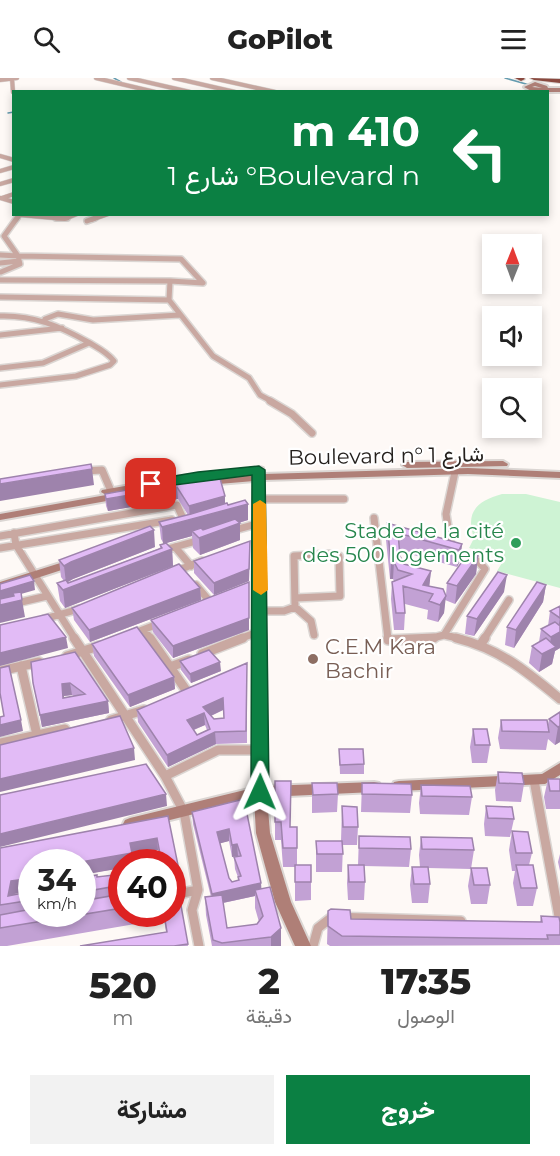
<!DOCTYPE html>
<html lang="ar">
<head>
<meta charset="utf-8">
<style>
  body { margin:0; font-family:Montserrat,Vazirmatn,sans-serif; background:#f2f2f2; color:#222; direction:rtl; height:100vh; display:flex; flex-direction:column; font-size:22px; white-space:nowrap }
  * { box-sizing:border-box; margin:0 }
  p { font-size:20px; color:#767676 }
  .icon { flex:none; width:33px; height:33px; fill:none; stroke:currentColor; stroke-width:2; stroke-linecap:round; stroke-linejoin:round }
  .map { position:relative; height:868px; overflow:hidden; direction:ltr }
  .side { display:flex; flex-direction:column; background:#fff; flex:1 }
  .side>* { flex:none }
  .guide { position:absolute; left:12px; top:12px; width:537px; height:126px; border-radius:0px; box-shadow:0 3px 9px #0003; direction:rtl; background:#0b8043; color:#fff; overflow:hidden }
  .needle { width:39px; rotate:1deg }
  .controls { position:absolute; left:482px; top:156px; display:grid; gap:12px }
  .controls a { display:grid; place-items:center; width:60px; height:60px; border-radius:0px; background:#fff; box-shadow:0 3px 9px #0003; font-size:30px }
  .speed { position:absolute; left:18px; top:771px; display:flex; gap:12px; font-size:30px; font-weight:700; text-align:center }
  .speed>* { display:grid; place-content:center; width:78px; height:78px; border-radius:50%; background:#fff; box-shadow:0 3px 9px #0003; line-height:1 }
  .speed small { font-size:15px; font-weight:400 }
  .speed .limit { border:9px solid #d22; background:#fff; color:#111 }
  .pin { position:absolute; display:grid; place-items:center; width:51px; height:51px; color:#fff; margin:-26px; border-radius:12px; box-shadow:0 3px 9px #0006 }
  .me { position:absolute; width:66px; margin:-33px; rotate:1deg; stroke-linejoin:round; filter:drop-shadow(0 0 4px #0008) }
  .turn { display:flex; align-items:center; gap:21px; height:126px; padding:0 30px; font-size:27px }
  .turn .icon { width:78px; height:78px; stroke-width:2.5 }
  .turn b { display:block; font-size:42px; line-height:51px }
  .eta { display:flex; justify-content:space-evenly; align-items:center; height:102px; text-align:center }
  .eta b { font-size:36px; font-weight:800; line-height:42px }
  .cta { display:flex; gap:12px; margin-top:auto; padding:12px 30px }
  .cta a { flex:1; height:69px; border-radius:0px; background:#0b8043; color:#fff; font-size:24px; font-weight:800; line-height:69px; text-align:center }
  .cta a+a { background:#f2f2f2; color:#222 }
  header { display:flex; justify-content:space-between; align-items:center; height:78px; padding:0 30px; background:#fff; font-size:27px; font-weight:800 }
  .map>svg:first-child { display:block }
</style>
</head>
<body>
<header><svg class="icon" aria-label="menu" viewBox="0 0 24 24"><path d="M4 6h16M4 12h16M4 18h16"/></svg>GoPilot<svg class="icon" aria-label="search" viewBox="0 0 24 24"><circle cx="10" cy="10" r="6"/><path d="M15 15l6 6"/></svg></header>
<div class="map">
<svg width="560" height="868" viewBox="0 0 560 868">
  <rect width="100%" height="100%" fill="#fef9f6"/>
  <!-- green -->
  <path fill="#cef3d4" d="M502,416H526L560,424V510L497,493L505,480L469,470L474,460C465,434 477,423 502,416Z"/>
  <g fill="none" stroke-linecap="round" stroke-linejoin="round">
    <!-- stream -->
    <path stroke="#649baf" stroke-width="1.5" d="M114,0L121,4
      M505,0L540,10
      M8,35L14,34"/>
    <defs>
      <path id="street-far3" d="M12,0L13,14
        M96,0L155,14
        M129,0L190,14
        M174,0L235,14
        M212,0L275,14
        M0,2L17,0
        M0,78L14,82
        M0,93L14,89
        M0,106L14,102
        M0,120L14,124
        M2,120L14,116
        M16,142L20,137L65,141L77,136
        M91,142L108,136"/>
      <path id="street-far2" d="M17,140L4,158L18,178L181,181L203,205L170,203L169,222L213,278L249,300L260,317L273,324
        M56,140H67
        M87,143L95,140
        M0,177L18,178L20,186L1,194
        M0,185L19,183
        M0,202L170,203
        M0,219L169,222
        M0,238C34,237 59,248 88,264C98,270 107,274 114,283L110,287L76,298L0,307
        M45,241L58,236L93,242L180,237
        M0,257L62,250
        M0,290L43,285L89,265"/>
      <path id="street-far1" d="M270,323L292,336L312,355
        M454,386L455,394L446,436L452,475L478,483L485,491L444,557L462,561
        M85,393L102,392L111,413
        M259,421H344
        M374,440L388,561
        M231,453L260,445
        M14,455L16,467L75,561
        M0,458L177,427L185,445
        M175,469L191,488
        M0,470L172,442
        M164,472L200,462
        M176,493L202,483
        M196,507L211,525
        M295,520L340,518L339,478L333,476L294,478L295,529
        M0,529L47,518
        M261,533H284L295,529L311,543L314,557
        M44,541L79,531
        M144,552L151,561
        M132,556L158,546
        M239,561L261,553
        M429,561L444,557
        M484,561L509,522"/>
      <path id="street" d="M74,560L165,698L184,734L198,812L192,832L199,868
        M150,560L188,615
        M388,560V562L434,560
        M456,560C500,571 526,593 560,621
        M481,566L485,560
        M202,576L243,560
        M67,578L99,568
        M21,588L37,657
        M170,589L189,582
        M0,593L39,584
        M111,642L144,632
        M0,665L65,651
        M165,698L218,672H261
        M534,702L560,844
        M172,817L198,812
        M313,868L318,850L332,839L461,843"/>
      <path id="secondary" d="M535,4L547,8L548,10H560V14H533L524,9ZM535,8L542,10L532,9Z
        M503,383L508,386L507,388L407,390L402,387L407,384Z
        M259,389L263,390L264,396L468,390L560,394V400L468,396L264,402L267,708L374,704L379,705L381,709L379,713L374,714L267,719L270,755L291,824L311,868H295L275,824L256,755L254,721L130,752L125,750L123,746L125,742L130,740L253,710L254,403L207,407L202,404L207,401L254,397V392Z
        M188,397L193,400L192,402L118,415L123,418L118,421L0,442V436L106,417L101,414L102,412Z
        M73,481L79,485L77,487L0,512V504Z
        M560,685V697L545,706L399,713L394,712L392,708L394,704L399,703L542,696Z"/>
      <path id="highway" d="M515,0H524L525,1L521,3Z
        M530,0L560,1V5L534,2Z"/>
    </defs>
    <!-- street-far3 casing -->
    <use href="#street-far3" stroke="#dbd6d3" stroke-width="5"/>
    <!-- street-far2 casing -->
    <use href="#street-far2" stroke="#dbd6d3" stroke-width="8"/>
    <!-- street-far1 casing -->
    <use href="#street-far1" stroke="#dbd6d3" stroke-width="10"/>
    <!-- street casing -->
    <use href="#street" stroke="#dbd6d3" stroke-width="12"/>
    <!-- secondary casing -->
    <use href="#secondary" stroke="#dbd6d3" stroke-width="4"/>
    <!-- highway casing -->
    <use href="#highway" stroke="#dbd6d3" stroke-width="2"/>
    <!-- street-far3 -->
    <use href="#street-far3" stroke="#c9a8a1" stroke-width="4"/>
    <!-- street-far2 -->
    <use href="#street-far2" stroke="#c9a8a1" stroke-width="5"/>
    <!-- street-far1 -->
    <use href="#street-far1" stroke="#c9a8a1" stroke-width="7"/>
    <!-- street -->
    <use href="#street" stroke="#c9a8a1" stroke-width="9"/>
    <!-- secondary -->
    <use href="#secondary" fill="#af7f77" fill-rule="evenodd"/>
    <!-- highway -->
    <use href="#highway" fill="#8a493f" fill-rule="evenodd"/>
  </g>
  <!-- wall -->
  <path fill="#c2a1d4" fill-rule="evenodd" d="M175,401L228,427L248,442L239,445L240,462L200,477L193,470L192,458L166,465L172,471L173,488L65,530L60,523L57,505L64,503L61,499L59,482L155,469L73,501L68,504V505L160,470V467L164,466L161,461L159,444L188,437L178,421L108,433L106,428L105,416L175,404Z
    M387,445L462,466L460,483L457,489L399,473L400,478L404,486L431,493L429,508L446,517L447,505L478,478L476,496L455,526L445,522L444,535L438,544L427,541L428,532L405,526V535L404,552H394L391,521L392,504L394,503L393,501H390L386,462Z
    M250,463L249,503L214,517L194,495V483Z
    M546,507L543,524L514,570L505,567L507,549Z
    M200,510L201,522L90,564L74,542L72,530Z
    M504,514L474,558L465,556L467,538Z
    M560,528V570L555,573L552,586L539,594L529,585L532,568L539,564L541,551L548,548L550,533Z
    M151,542L249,552L173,580L153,554Z
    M92,566L174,599L175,611L130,629L94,578Z
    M180,583L221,593L191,605L181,592Z
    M31,584L108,623L109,635L42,649L33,605ZM72,617L74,618L64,620V618Z
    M247,597V665L216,666L168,689L138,644L137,632ZM223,632L224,640L214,641L211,638ZM205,647L207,652L197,657L194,652Z
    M560,634V664L555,667L548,661L546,672L500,671L498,660L501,642L548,646L549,641Z
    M473,651L490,667L487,685H472L470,669Z
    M339,671L364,686V696H340Z
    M498,694L524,706L521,724L496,723L495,712Z
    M548,701H560V731H546L544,719Z
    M275,703L290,749H297V787L311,804V822L295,823V789H283L281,762H275Z
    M312,705L338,716L337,734L312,735Z
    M362,705L412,717L410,735L361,734Z
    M421,707L472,719L469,737L420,736L419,725Z
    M244,721L261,811L281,850V868H212L206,837L205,819H211L193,746L192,734ZM229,763L232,779L238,778V779H234L235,791L239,802L232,804L229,800L220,765ZM255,818V830L259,844L257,846L227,850L223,825Z
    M342,728L358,749L357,767H343L342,794H316V763H341Z
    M486,728L514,741L510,759L485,758L484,746Z
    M168,738L180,804L172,805V784L159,782L158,772L132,777L133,784H122V790L91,795L92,797H97V799L122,796V836H172L178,811L188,868H80L166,854L164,841L7,868H0V770ZM32,784H82V836H32V810L28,812V805H32ZM28,813V814L14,817V816Z
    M512,753L532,775L529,787L537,810L533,828H517L513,805L515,793H512L509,772Z
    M359,758L411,771L409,789L364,788L365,804L364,822H348L347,805L348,787H358Z
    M421,759L474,772L471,791L428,790L430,806L428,825H412L410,807L412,789H420L419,777Z
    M560,776V793L558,784Z
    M471,790L490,807L487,826H471L468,808Z
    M328,833L351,841L540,844L541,838L560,857V867L330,868L327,866Z"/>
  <!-- shaded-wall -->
  <path fill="#9e83ac" d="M92,391L94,407L0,423V406Z
    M177,409L178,421L108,433L106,421Z
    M225,418V431L190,441L189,428Z
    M248,426V442L196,457L192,453V458L163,466L162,449Z
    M240,445V462L200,477L199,460Z
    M154,452L155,469L73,501L66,505L64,488L71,484Z
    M250,463L249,503L214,517V505Z
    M462,466L460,483L457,489L459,472Z
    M172,471L173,488L65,530L63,512Z
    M478,478L476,496L455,526L457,508Z
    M391,484H394L393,501H390Z
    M431,493L429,511L423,507Z
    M507,497L504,514L474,558L477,541Z
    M34,503L35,512L0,522V513Z
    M249,504V552L173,580V568Z
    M546,507L543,524L514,570L516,552Z
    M200,510L201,522L90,564L89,552Z
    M446,518L444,535L438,544L440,527Z
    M22,522L25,539L0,545V527Z
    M560,540V570L555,573L552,586L539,594L542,576L549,572L551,559L557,556Z
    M66,559L68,570L0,588V575Z
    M220,584L221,593L191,605L190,596Z
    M174,599L175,611L130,629L128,617Z
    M70,605L72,617L64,618L65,632L108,623L109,635L42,649L40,637L62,606Z
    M223,620V632L206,640L204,635L205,647L188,654L187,642L203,629Z
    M21,642L23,653L0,659V647Z
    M560,648V664L555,667L558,649Z
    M215,654L216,666L168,689L167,677Z
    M134,670L135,682L0,714V701Z
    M166,716L167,728L0,769V756Z
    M229,751V763L218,766L217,754Z
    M157,760L158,772L132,777L133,784H122V790L82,797V784L130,765Z
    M237,766L238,778L232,779V767Z
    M69,778L71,784H55V781Z
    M32,792V805H28V813L14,816L12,825L8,818L11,803L25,793Z
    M179,792L180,804L172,805V793Z
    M261,805L262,817L255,812V818L213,827L212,816Z
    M281,850V868H271V859Z"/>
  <!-- building -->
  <path fill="#e2bbf6" stroke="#9e83ac" stroke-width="1.5" fill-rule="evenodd" d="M91,386L92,391L0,406V401Z
    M219,397L225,418L189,428L177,409L106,421L105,416L176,403L175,401L193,398Z
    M245,422L248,426L162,449L159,444L191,436L227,425L228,427Z
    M235,441L240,445L199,460L192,453L201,450L203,452Z
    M387,445L462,466L459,472L398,455L400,478L404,486L431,493L423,507L443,511L446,518L440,527L429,523L433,516L403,508L405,535H396L392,504L412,496L398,492L394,484H391Z
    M150,448L154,452L71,484L64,488L59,482Z
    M250,463L249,491L214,505L194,483Z
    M166,465L172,471L63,512L57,505L66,502L68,505L162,470L160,467Z
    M468,475L478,478L457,508L447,505Z
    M179,486L200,510L89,552L72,530Z
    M498,494L507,497L477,541L467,538Z
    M30,497L34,503L0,513V506Z
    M249,504V540L173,568L151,542Z
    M537,504L546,507L516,552L507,549Z
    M21,514L22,522L0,527V521L14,518L13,515Z
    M560,528V540L550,533Z
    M48,536L66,559L0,575V547Z
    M555,544L560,548V554L551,559L541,551Z
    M137,549L174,599L128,617L92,566Z
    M546,560L556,569L542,576L532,568Z
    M209,572L220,584L190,596L180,583Z
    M75,574L108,623L40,637L33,605L31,584ZM70,605L85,616L63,620L62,606Z
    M247,585L246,653L215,654L167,677L137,632ZM223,620L224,640L214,641L203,629ZM204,635L210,651L197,657L187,642Z
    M9,588L21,642L0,647V639L4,638L0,615V590Z
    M560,634V648L558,649L549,641Z
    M120,638L134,670L0,701V667Z
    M501,642H547L549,654L502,653Z
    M473,651H487L490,667H475Z
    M339,671H363L364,686L340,687Z
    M146,686L166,716L0,756V717Z
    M498,694L522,695L524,706L499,705Z
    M548,701H560V713H550Z
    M275,703H291L290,749H297V770H283L281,744H275Z
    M312,705H337L338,716L313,717Z
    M362,705L411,706L412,717L362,716Z
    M421,707L470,708L472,719L422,718Z
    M244,721L261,805L212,816L192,734ZM229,751L232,767L237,766L241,778L234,779L241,798L238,799L239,802L232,804L229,800L217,754Z
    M342,728L357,729L358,749H343Z
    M486,728L512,729L514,741L488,740Z
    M168,738L179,792L172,793V784H154V783L161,781L157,760L130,765L132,775L81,784H70L69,778L55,781V784H32V792L25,793L26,801L11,803L8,818L28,814V810H32V822L0,827V770Z
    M512,753L528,754L532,775H516Z
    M359,758L410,759L411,771L359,770Z
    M421,759L472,760L474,772L422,771Z
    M316,763H342L343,776H317Z
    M295,787H311V804H295Z
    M348,787H364L365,804H349Z
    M516,787H533L537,810H521Z
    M412,789H428L430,806H414Z
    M471,790H487L490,807H474Z
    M91,794V798L97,797V799L122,796V807L82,814V796Z
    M270,809L281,850L271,859L222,865L213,862L205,819L222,817L227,850L257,846L263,838L255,812Z
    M172,810L178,811L188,866L174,868H80L167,854L164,836H172Z
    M122,816V830L0,850V837L32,831V836H82V823Z
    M331,831L350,832L351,841L542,844L541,838L559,839L560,844V857H547L548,861L342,858L328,848V833Z"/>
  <!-- route -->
  <path fill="#0b8043" stroke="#07532c" stroke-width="1.5" d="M259,388L265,392L269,714L267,719L260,721L254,719L251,714L252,397L151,410L144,406L151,402L198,394Z"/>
  <!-- slow -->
  <path fill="#f59e0b" d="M260,422L266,426L268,512L261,517L253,512V426Z"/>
  <!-- markers -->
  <circle fill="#2e9e5b" stroke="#fff" stroke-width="2" cx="516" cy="465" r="6"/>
  <circle fill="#8d6e63" stroke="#fff" stroke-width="2" cx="313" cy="581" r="6"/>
  <g text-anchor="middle" stroke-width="4.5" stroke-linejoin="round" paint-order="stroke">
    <!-- street labels -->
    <g font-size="21" fill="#24201d" stroke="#fff">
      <text transform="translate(386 378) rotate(-1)" y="7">Boulevard n° شارع 1</text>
    </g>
    <!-- leisure labels -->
    <g font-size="21" fill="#27864d" stroke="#fff" text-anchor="end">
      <text x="504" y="460">Stade de la cité<tspan x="504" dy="24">des 500 logements</tspan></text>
    </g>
    <!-- education labels -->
    <g font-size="21" fill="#785e54" stroke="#fff" text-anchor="start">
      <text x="325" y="576">C.E.M Kara<tspan x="325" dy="24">Bachir</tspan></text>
    </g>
  </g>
</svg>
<div class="controls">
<a><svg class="needle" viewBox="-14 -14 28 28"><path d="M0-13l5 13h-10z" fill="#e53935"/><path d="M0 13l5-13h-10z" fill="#767676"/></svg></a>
<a><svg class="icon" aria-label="sound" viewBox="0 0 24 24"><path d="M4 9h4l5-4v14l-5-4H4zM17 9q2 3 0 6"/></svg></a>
<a><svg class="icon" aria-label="search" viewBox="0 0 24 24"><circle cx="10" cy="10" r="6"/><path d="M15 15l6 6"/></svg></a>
</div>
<div class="speed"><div>34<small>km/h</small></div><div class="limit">40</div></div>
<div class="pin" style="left:151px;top:406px;background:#d93025"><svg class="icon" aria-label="arrive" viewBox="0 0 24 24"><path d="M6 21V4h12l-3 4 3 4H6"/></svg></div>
<svg class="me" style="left:260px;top:714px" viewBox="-20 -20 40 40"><path d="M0-17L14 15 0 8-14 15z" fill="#0b8043" stroke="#fff" stroke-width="4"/></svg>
<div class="guide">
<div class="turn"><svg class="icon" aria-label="left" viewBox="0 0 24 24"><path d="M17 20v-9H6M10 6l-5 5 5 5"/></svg><div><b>410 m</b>Boulevard n° شارع 1</div></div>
</div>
</div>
<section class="side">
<div class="eta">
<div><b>17:35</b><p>الوصول</p></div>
<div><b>2</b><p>دقيقة</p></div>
<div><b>520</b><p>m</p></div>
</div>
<div class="cta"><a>خروج</a><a>مشاركة</a></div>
</section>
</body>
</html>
